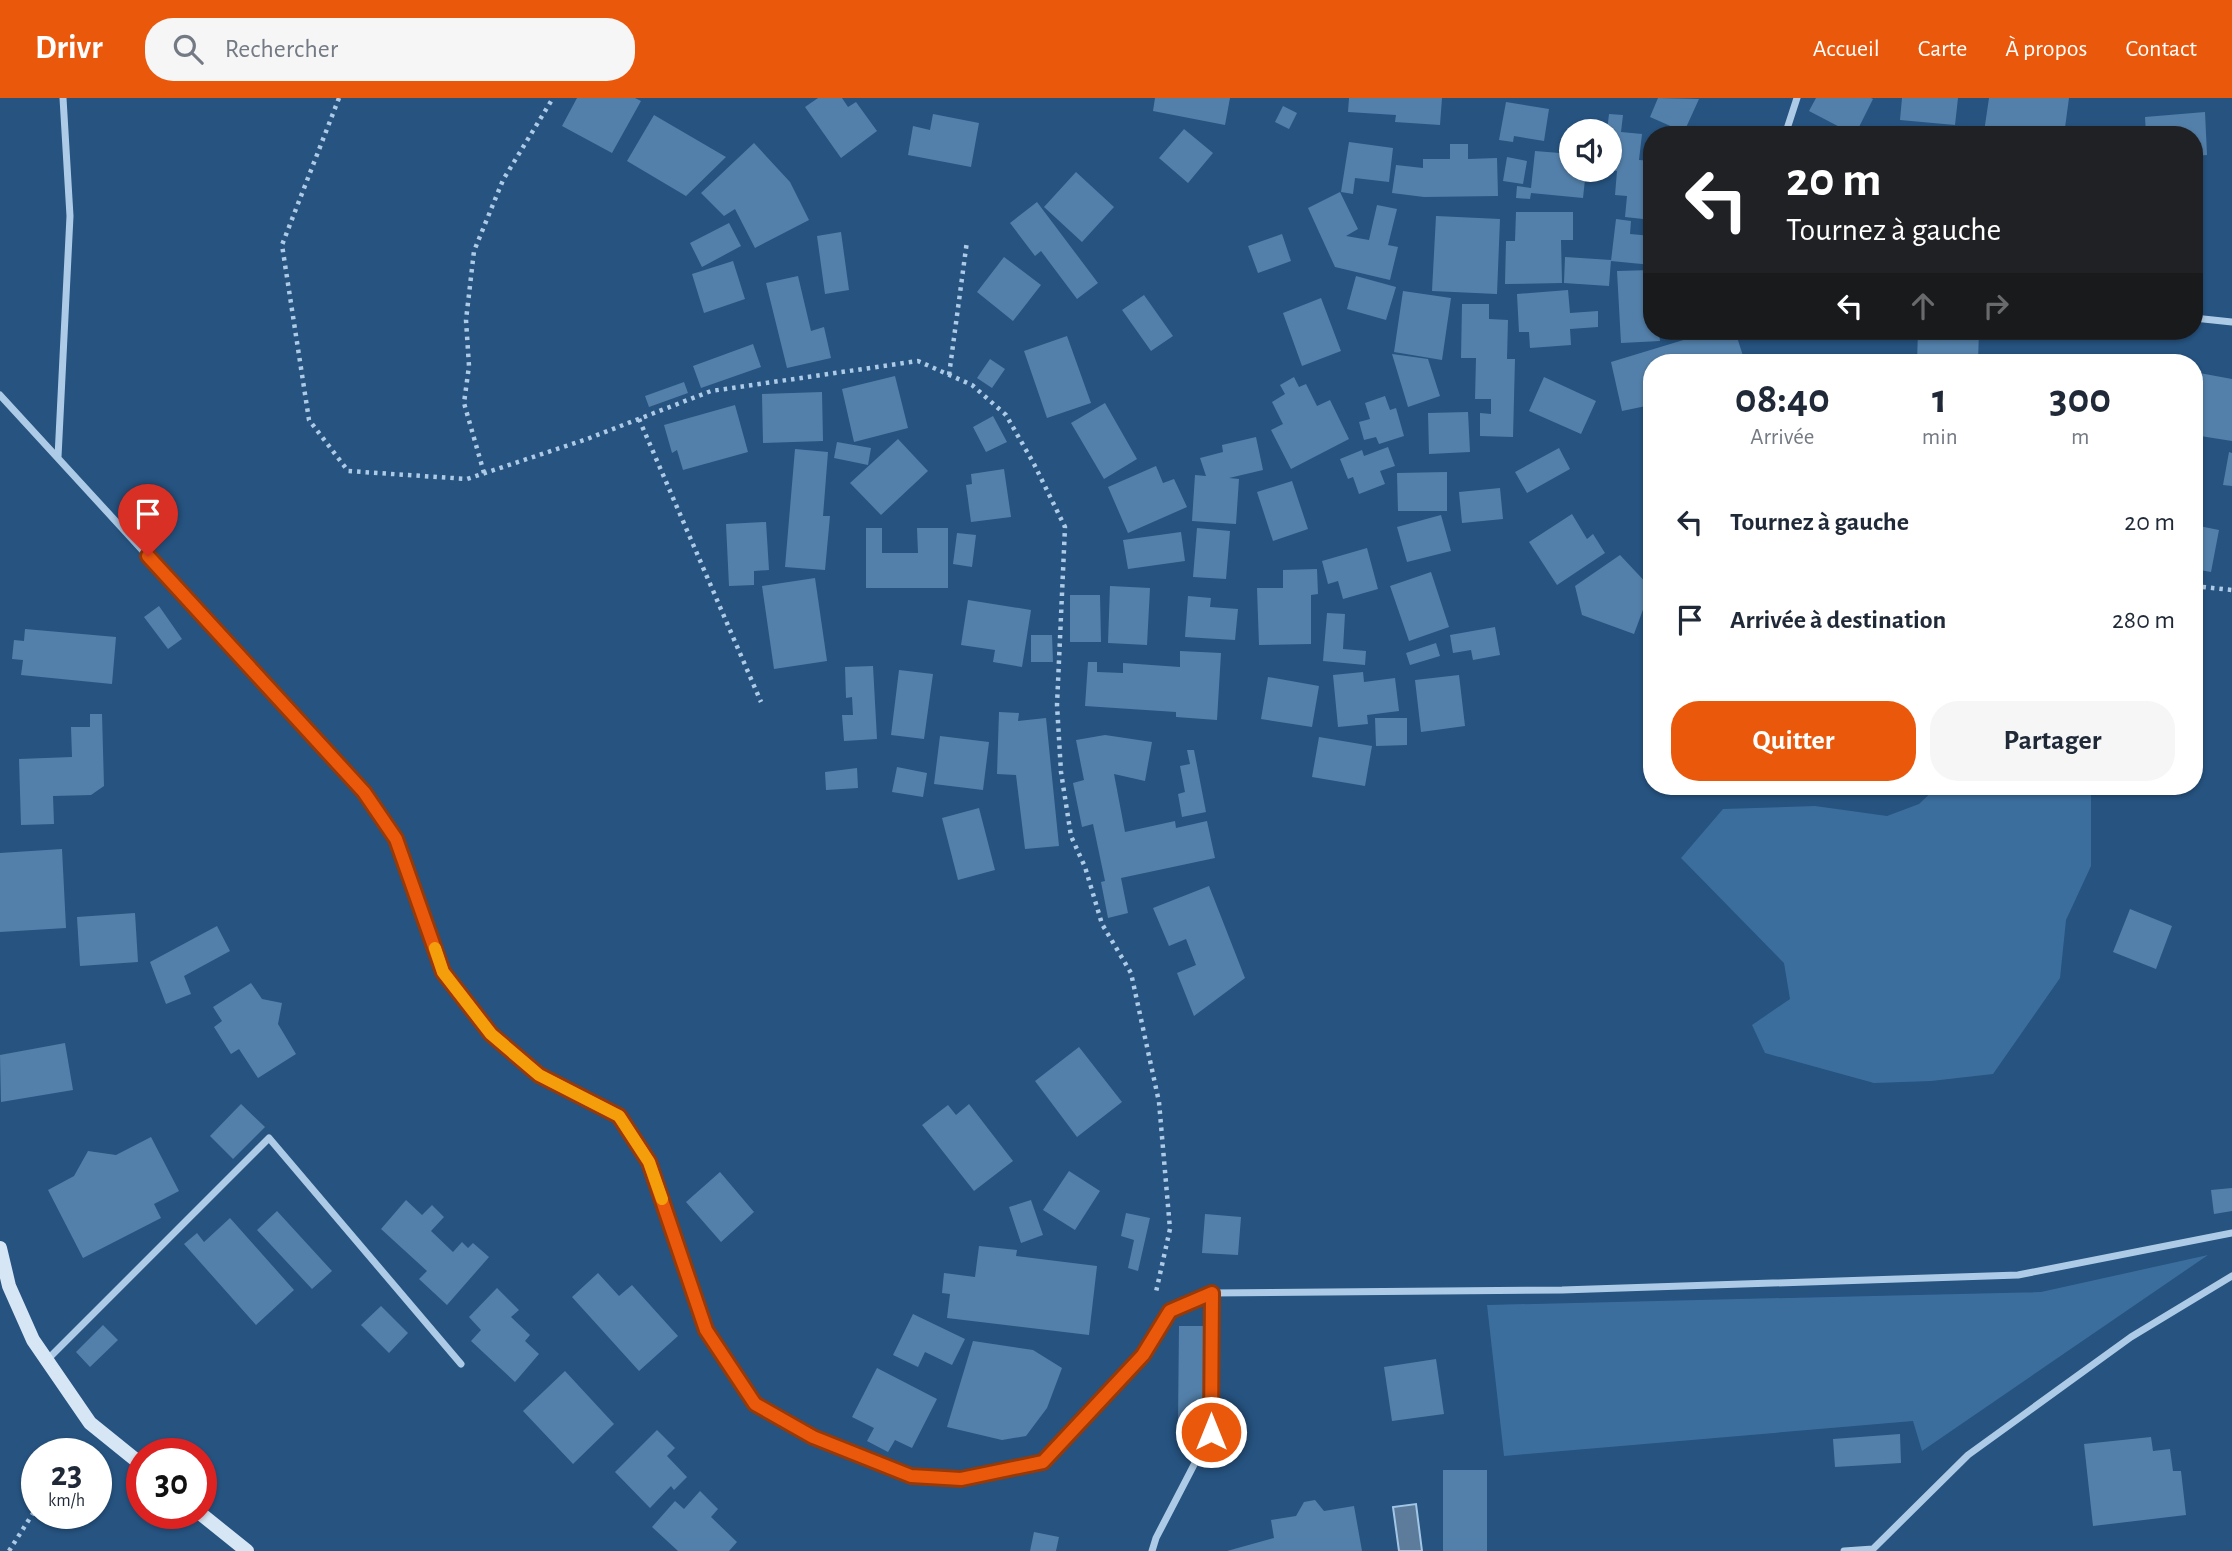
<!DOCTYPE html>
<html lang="fr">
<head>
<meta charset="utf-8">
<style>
  body { margin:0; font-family:"Alegreya Sans",sans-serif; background:#f6f6f7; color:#1f2937; height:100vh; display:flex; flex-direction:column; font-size:26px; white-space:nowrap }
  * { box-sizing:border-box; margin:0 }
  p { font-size:23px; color:#747a83 }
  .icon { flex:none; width:38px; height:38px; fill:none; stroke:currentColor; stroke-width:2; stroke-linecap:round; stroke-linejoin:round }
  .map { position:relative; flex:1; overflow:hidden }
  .side { position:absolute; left:1643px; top:256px; width:560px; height:441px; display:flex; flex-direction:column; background:#fff; border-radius:28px; box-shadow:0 2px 5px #0004 }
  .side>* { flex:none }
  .top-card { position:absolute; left:1643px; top:28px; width:560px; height:214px; border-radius:28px; box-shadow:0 2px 5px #0004; background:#202124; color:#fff; overflow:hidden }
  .fabs { position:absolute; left:1559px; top:21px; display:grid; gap:14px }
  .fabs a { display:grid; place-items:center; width:63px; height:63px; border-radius:50%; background:#fff; box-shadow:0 2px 5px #0004; font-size:35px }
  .speed { position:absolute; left:21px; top:1340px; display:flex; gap:14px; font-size:35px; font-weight:700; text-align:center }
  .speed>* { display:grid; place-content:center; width:91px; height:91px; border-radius:50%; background:#fff; box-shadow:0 2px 5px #0004; line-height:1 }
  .speed small { font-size:18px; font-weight:400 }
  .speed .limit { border:10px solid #d22; background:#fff; color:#111 }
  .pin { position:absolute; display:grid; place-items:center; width:60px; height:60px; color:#fff; margin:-72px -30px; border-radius:50% 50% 50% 0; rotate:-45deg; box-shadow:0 0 7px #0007 }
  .pin .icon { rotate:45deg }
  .me { position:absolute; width:77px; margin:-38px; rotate:0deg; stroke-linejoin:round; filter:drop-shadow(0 0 5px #0008) }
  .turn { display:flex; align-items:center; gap:24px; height:147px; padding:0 28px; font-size:32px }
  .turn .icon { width:91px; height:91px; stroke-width:2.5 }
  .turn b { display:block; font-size:49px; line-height:60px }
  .lanes { display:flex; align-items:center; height:66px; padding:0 28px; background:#0003; justify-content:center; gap:35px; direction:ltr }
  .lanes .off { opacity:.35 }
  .eta { display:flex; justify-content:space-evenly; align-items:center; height:119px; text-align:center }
  .eta b { font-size:42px; font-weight:700; line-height:49px }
  .button { display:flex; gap:14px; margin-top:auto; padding:14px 28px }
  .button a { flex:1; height:80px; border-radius:28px; background:#ea580c; color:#fff; font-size:28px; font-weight:700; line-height:80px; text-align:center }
  .button a+a { background:#f6f6f7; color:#1f2937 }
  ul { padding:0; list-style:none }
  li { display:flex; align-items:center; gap:21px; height:98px; padding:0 28px }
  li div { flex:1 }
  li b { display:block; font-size:26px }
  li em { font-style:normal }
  header { display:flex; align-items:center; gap:42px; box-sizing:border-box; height:98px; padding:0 35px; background:#ea580c; color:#fff }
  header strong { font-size:33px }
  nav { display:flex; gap:38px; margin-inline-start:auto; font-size:24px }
  .search { width:490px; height:63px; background:#f6f6f7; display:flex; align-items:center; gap:18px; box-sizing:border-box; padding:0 24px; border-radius:28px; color:#747a83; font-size:26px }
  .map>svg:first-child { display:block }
</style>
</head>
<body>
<header>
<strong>Drivr</strong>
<div class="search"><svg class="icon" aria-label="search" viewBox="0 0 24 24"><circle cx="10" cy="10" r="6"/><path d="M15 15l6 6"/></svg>Rechercher</div>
<nav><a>Accueil</a><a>Carte</a><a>À propos</a><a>Contact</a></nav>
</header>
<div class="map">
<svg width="2232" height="1453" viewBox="0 0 2232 1453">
  <rect width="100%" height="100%" fill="#265380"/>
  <!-- green -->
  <path fill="#3b6e9d" d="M1938,688H2096L2091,692V768L2066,822L2060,880L1993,976L1931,983L1874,985L1765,955L1752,927L1790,901L1784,865L1681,760L1723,711L1815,708L1887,718L1919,706Z
    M2208,1157L1922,1353L1913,1323L1504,1358L1487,1207L2041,1194Z"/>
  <!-- water -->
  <path fill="#5d7b9a" stroke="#a2c6e6" stroke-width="2" d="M1416,1406L1422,1453H1399L1393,1409Z"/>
  <!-- building -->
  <path fill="#5380aa" d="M577,0H635L641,3L612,55L562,28Z
    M818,0H842L848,9L856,4L877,33L841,60L805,9Z
    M1155,0H1230L1225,27L1153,13Z
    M1349,0H1442L1440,27L1395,24L1396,17L1348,14Z
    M1658,0L1699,1L1684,34L1650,19Z
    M1816,0H1871L1873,1L1855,37L1809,13Z
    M1902,0H1958L1955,27L1900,22Z
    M1989,0H2069L2064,37H2003L1984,34Z
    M1506,4L1549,11L1544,43L1514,38L1513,44L1499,42Z
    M1283,8L1297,15L1289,31L1275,24Z
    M2205,14L2207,57L2194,58V37H2146L2145,19Z
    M933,16L979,25L971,69L908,57L913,28L930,32Z
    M1609,16L1623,17L1621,34L1642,36L1639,62L1652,63V122L1625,119L1627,98L1615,97L1617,73L1610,72V33H1607Z
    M654,17L726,59L686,98L627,63Z
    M1184,31L1213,55L1188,85L1159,60Z
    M1349,44L1393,50L1389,84L1355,80L1353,96L1341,94Z
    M754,45L790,84L809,122L755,150L735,111L724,118L701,95Z
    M1450,46H1468V61L1497,60L1498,98L1424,99L1392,95L1396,67L1423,70V61H1450Z
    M1535,53L1572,56V72H1586L1583,100L1531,95L1530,101L1516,100L1517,88L1531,90Z
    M1507,59L1527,63L1523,86L1503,83Z
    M1076,74L1114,109L1082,144L1044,109Z
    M1340,94L1358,131L1346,138L1369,142L1377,107L1397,111L1388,147L1398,149L1390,182L1335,169L1308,110Z
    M1037,104L1098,185L1077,201L1041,153L1035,158L1010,125Z
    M1516,114H1573V142H1561L1562,185L1505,186L1506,143H1515Z
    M1436,118L1500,121L1497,196L1432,193Z
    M1616,121L1631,123L1630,136L1652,138V167L1611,163Z
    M729,125L741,148L702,169L690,145Z
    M841,134L849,192L825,196L817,138Z
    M1282,136L1291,163L1258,175L1248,148Z
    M1004,159L1041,187L1013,223L977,194Z
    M1565,159L1611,162L1609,188L1564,185Z
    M733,163L745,201L704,215L692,176Z
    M1652,172V233H1659L1660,243L1621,245L1617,173Z
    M798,178L811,233L824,229L831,260L787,270L766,185Z
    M1356,178L1396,189L1386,222L1347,211Z
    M1568,192L1570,215L1598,213V229L1570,231L1571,247L1530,250L1529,234H1519L1517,196Z
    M1403,193L1451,200L1442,262L1394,254Z
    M1144,197L1173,238L1151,253L1122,212Z
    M1321,200L1341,253L1302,268L1283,215Z
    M1462,206H1489V221L1508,222L1507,261H1515L1513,339L1480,338V315L1491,316V301H1475L1476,260H1461Z
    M1713,233H1735L1745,264H1652V305L1646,308L1622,313L1611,264Z
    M1918,233H1979L1978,264H1917Z
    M1067,238L1091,305L1047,320L1024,253Z
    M753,246L761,269L701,290L693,268Z
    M1392,256L1428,261L1440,298L1408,309Z
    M990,261L1005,271L992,290L977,280Z
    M2194,274L2232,281V343L2194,337Z
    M895,278L908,330L854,344L842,291Z
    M1294,279L1299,289L1306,286L1317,308L1330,302L1349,341L1291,371L1271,332L1283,326L1272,304L1285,296L1280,287Z
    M1544,279L1596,303L1581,336L1529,313Z
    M684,284L688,295L649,309L645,298Z
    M822,294L823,343L763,345L762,296Z
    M1385,298L1390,312L1396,310L1404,338L1379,346L1376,339L1364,342L1359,324L1370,321L1365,305Z
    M1105,305L1137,361L1104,381L1071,325Z
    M735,307L748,354L683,372L677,352L672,355L664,327Z
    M1468,314L1470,354L1429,356L1428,315Z
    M993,318L1007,344L986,354L973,329Z
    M1256,339L1263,372L1229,380L1239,381L1236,426L1192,423L1195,377L1206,378L1200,360L1223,354L1222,347Z
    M898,341L928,373L881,417L850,385Z
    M837,344L871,350L868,367L834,360Z
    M1388,349L1395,368L1380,373L1385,386L1359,396L1353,379L1348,381L1340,361L1362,352L1364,358Z
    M1559,350L1570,371L1527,395L1515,374Z
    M795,351L828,354L823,418H830L825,472L785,469Z
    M2229,354L2232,355V388L2223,387Z
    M1156,368L1163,385L1174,381L1187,409L1128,435L1108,389Z
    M1004,371L1011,419L971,424L966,387L972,386L971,376Z
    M1447,374V413H1398L1397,375Z
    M1292,383L1308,431L1273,443L1257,394Z
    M1500,390L1503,421L1462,425L1459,394Z
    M1572,416L1587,441L1593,436L1605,455L1557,487L1529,444Z
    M1441,417L1451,453L1407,464L1397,429Z
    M766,424L769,472L754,473V487L729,488L726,426Z
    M2194,427L2219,432L2211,474L2194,471Z
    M866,430H882V455H918L917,430H948V490H866Z
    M1197,430L1230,433L1226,481L1193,479Z
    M1181,434L1185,463L1128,471L1123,442Z
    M957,435L976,437L972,469L953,466Z
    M1367,450L1378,491L1343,501L1338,483L1328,486L1322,463Z
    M1620,457L1651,490L1634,536L1582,517L1575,488Z
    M1317,471L1318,496L1311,497V546L1259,547L1257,490H1283V472Z
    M1431,474L1449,529L1409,543L1390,488Z
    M815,480L827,563L774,571L762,488Z
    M1110,488L1150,490L1147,547L1108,545Z
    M1070,497H1100L1101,544H1070Z
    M1188,498L1211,500L1210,509L1238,511L1235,542L1185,539Z
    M968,502L1031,512L1022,569L993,564L995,552L961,547Z
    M159,508L182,541L168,551L144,519Z
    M1327,515L1345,516L1343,551L1366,553L1365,567L1323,563Z
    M1495,529L1500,557L1473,562L1471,552L1453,555L1450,537Z
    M25,531L116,539L112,586L21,577L23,562L12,561L14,542L24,543Z
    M1031,537H1052L1053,564H1031Z
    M1436,545L1440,558L1410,567L1406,555Z
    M1180,553L1221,555L1217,622L1176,619V614L1085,608L1088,564H1097V574L1123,575V565L1180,569Z
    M873,568L877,641L844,643L842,617H853L852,599L846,600L845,569Z
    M899,572L933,576L924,641L891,637Z
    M1363,574L1364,584L1395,580L1399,613L1367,617L1368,626L1338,629L1333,577Z
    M1459,577L1465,628L1421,634L1415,582Z
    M1268,579L1319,588L1312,629L1261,621Z
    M999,614L1019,615L1018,623L1046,620L1059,748L1025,751L1016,677L997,676Z
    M90,616H102L104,688L91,697L53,698L54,726L21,727L19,661L72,659L71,629H90Z
    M1375,620H1407V647L1376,648Z
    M1105,637L1152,644L1145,683L1114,676L1125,734L1175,723L1176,730L1207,723L1215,760L1121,780L1128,815L1108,820L1101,784L1105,783L1093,726L1082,729L1073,685L1084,682L1076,642Z
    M940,638L989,644L983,692L934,686Z
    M1319,639L1372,648L1365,688L1312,679Z
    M1187,652H1194L1206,714L1182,719L1178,696L1185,694L1180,668L1190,666Z
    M897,669L927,675L923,699L892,694Z
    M857,670L858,690L826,692L825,674Z
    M979,710L995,772L958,782L942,720Z
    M62,751L66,830L0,834V755Z
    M1209,788L1245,880L1194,918L1177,875L1196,867L1186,841L1169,848L1153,810Z
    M2130,811L2172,828L2156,871L2113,854Z
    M135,815L138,864L80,868L77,819Z
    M217,828L230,853L184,878L191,896L166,906L150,864Z
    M251,885L262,901L282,905L278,926L296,956L258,980L239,951L231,956L214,929L222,923L213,909Z
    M65,945L73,992L1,1004L0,957Z
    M1079,949L1122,1004L1077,1039L1035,983Z
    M241,1006L265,1029L233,1061L210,1038Z
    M969,1006L1013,1063L974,1093L922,1027L948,1007L956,1017Z
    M151,1039L179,1093L154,1106L161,1120L83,1160L48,1092L74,1078L88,1053L116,1057Z
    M1069,1073L1100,1093L1075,1132L1043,1112Z
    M720,1074L754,1114L721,1144L686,1104Z
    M2232,1090V1113L2214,1116L2211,1092Z
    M406,1102L422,1117L432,1107L444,1119L431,1133L453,1154L462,1144L468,1150L473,1145L489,1159L447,1207L419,1181L427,1173L381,1131Z
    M1031,1102L1043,1137L1021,1145L1009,1109Z
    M277,1113L332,1173L312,1191L257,1132Z
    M1126,1115L1150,1120L1138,1173L1128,1170L1134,1142L1121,1138Z
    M1205,1116L1241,1119L1238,1157L1202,1155Z
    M230,1120L294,1192L256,1227L184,1146L197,1135L204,1144Z
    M979,1148L1017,1152L1016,1158L1097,1168L1089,1237L947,1220L950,1196L942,1195L944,1175L975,1179Z
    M598,1175L619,1198L632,1187L678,1238L639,1273L572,1199Z
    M497,1190L519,1212L511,1219L530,1237L525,1243L539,1256L515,1284L471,1243L481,1232L469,1219Z
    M381,1208L408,1235L389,1255L361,1227Z
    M913,1216L965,1241L952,1267L925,1254L918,1269L893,1257Z
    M103,1227L118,1242L90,1269L76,1254Z
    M1179,1228H1206L1205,1325H1178Z
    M973,1243L1033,1252L1062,1270L1047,1310L1026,1338L1002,1342L947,1329Z
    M1436,1261L1444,1316L1392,1323L1384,1269Z
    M877,1270L937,1301L912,1350L895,1342L888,1354L867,1343L874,1330L852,1319Z
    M565,1273L614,1326L573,1366L523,1313Z
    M657,1332L675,1350L667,1358L687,1379L674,1392L671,1388L650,1410L615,1374Z
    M1900,1336L1901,1365L1835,1369L1833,1341Z
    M2151,1339L2153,1353L2170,1351L2173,1373H2181L2186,1417L2093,1428L2084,1346Z
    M1443,1372H1487V1453H1443Z
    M700,1393L718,1411L711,1419L737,1444L729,1453H678L652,1429L675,1403L684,1411Z
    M1315,1402L1324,1413L1354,1408L1362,1453H1227L1274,1440L1271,1422L1296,1418L1304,1404Z
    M1034,1434L1059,1439L1056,1453H1030Z"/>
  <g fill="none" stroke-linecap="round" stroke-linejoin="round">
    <!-- path -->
    <path stroke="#adcbe6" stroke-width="4.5" stroke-dasharray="3.5 5" stroke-linecap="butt" d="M339,0L282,147L309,322L348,373L467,381L587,341L711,293L918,263L972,287L1006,317L1034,366L1065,429L1057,607L1061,674L1071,738L1085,769L1102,826L1131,875L1159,1004L1170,1131L1156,1194
      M949,277L967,143
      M639,321L761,604
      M484,375L464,305L469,268L466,222L474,153L503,82L553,0
      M2194,488L2232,492
      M70,1356L76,1346
      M9,1453L37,1409"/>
    <!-- street -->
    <path stroke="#adcbe6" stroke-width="7" d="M1785,37L1797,0
      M2194,220L2232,224
      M0,297L364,694L396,741L443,874L491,936L539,977L619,1018L649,1064L706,1232L756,1306L813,1339L911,1378L961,1381L1043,1364L1143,1257L1170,1213L1212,1195L1562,1192L2018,1177L2232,1135
      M58,359L70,118L63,0
      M48,1261L269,1040L461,1266
      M1152,1453L1156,1440L1211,1334L1212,1195
      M1844,1453L1873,1451L1968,1357L2131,1239L2232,1178"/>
    <!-- secondary -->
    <path stroke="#d7e6f5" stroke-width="14" d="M0,1150L9,1188L33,1242L90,1325L142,1367
      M201,1416L247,1453"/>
  </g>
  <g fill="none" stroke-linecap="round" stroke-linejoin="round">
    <defs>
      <path id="route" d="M148,458L364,694L396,741L443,874L491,936L539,977L619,1018L649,1064L706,1232L755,1306L813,1339L911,1378L961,1381L1043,1364L1143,1257L1170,1213L1212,1195L1211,1334"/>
    </defs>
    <!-- route casing -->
    <use href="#route" stroke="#983908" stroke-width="18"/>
    <!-- route -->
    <use href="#route" stroke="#ea580c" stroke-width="12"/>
    <!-- slow -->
    <path stroke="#f59e0b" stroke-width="12" d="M435,850L443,874L491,936L539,977L619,1018L649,1064L662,1101"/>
  </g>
</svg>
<div class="fabs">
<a><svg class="icon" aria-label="sound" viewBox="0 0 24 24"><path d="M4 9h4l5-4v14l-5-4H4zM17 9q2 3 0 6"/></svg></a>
</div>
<div class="speed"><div>23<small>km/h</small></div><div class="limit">30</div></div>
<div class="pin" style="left:148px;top:458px;background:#d93025"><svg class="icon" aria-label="arrive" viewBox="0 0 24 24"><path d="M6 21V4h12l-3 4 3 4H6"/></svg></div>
<svg class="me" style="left:1211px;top:1334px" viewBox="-20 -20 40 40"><circle r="17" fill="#ea580c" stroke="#fff" stroke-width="3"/><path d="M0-11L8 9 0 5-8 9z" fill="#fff"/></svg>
<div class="top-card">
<div class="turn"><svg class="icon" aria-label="left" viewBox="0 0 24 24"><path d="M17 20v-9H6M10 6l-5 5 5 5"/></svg><div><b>20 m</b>Tournez à gauche</div></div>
<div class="lanes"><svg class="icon" aria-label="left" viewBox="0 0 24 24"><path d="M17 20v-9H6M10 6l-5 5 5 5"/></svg><svg class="icon off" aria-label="ahead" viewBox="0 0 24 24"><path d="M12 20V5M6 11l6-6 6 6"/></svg><svg class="icon off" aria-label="right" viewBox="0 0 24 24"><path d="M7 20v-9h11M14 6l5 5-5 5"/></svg></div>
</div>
<section class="side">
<div class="eta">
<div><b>08:40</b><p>Arrivée</p></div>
<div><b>1</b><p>min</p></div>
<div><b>300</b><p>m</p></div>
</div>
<ul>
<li><svg class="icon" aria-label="left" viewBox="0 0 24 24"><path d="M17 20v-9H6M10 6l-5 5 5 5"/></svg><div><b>Tournez à gauche</b></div><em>20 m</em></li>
<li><svg class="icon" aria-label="arrive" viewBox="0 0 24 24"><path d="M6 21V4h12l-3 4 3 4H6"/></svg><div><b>Arrivée à destination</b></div><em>280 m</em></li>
</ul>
<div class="button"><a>Quitter</a><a>Partager</a></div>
</section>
</div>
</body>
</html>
